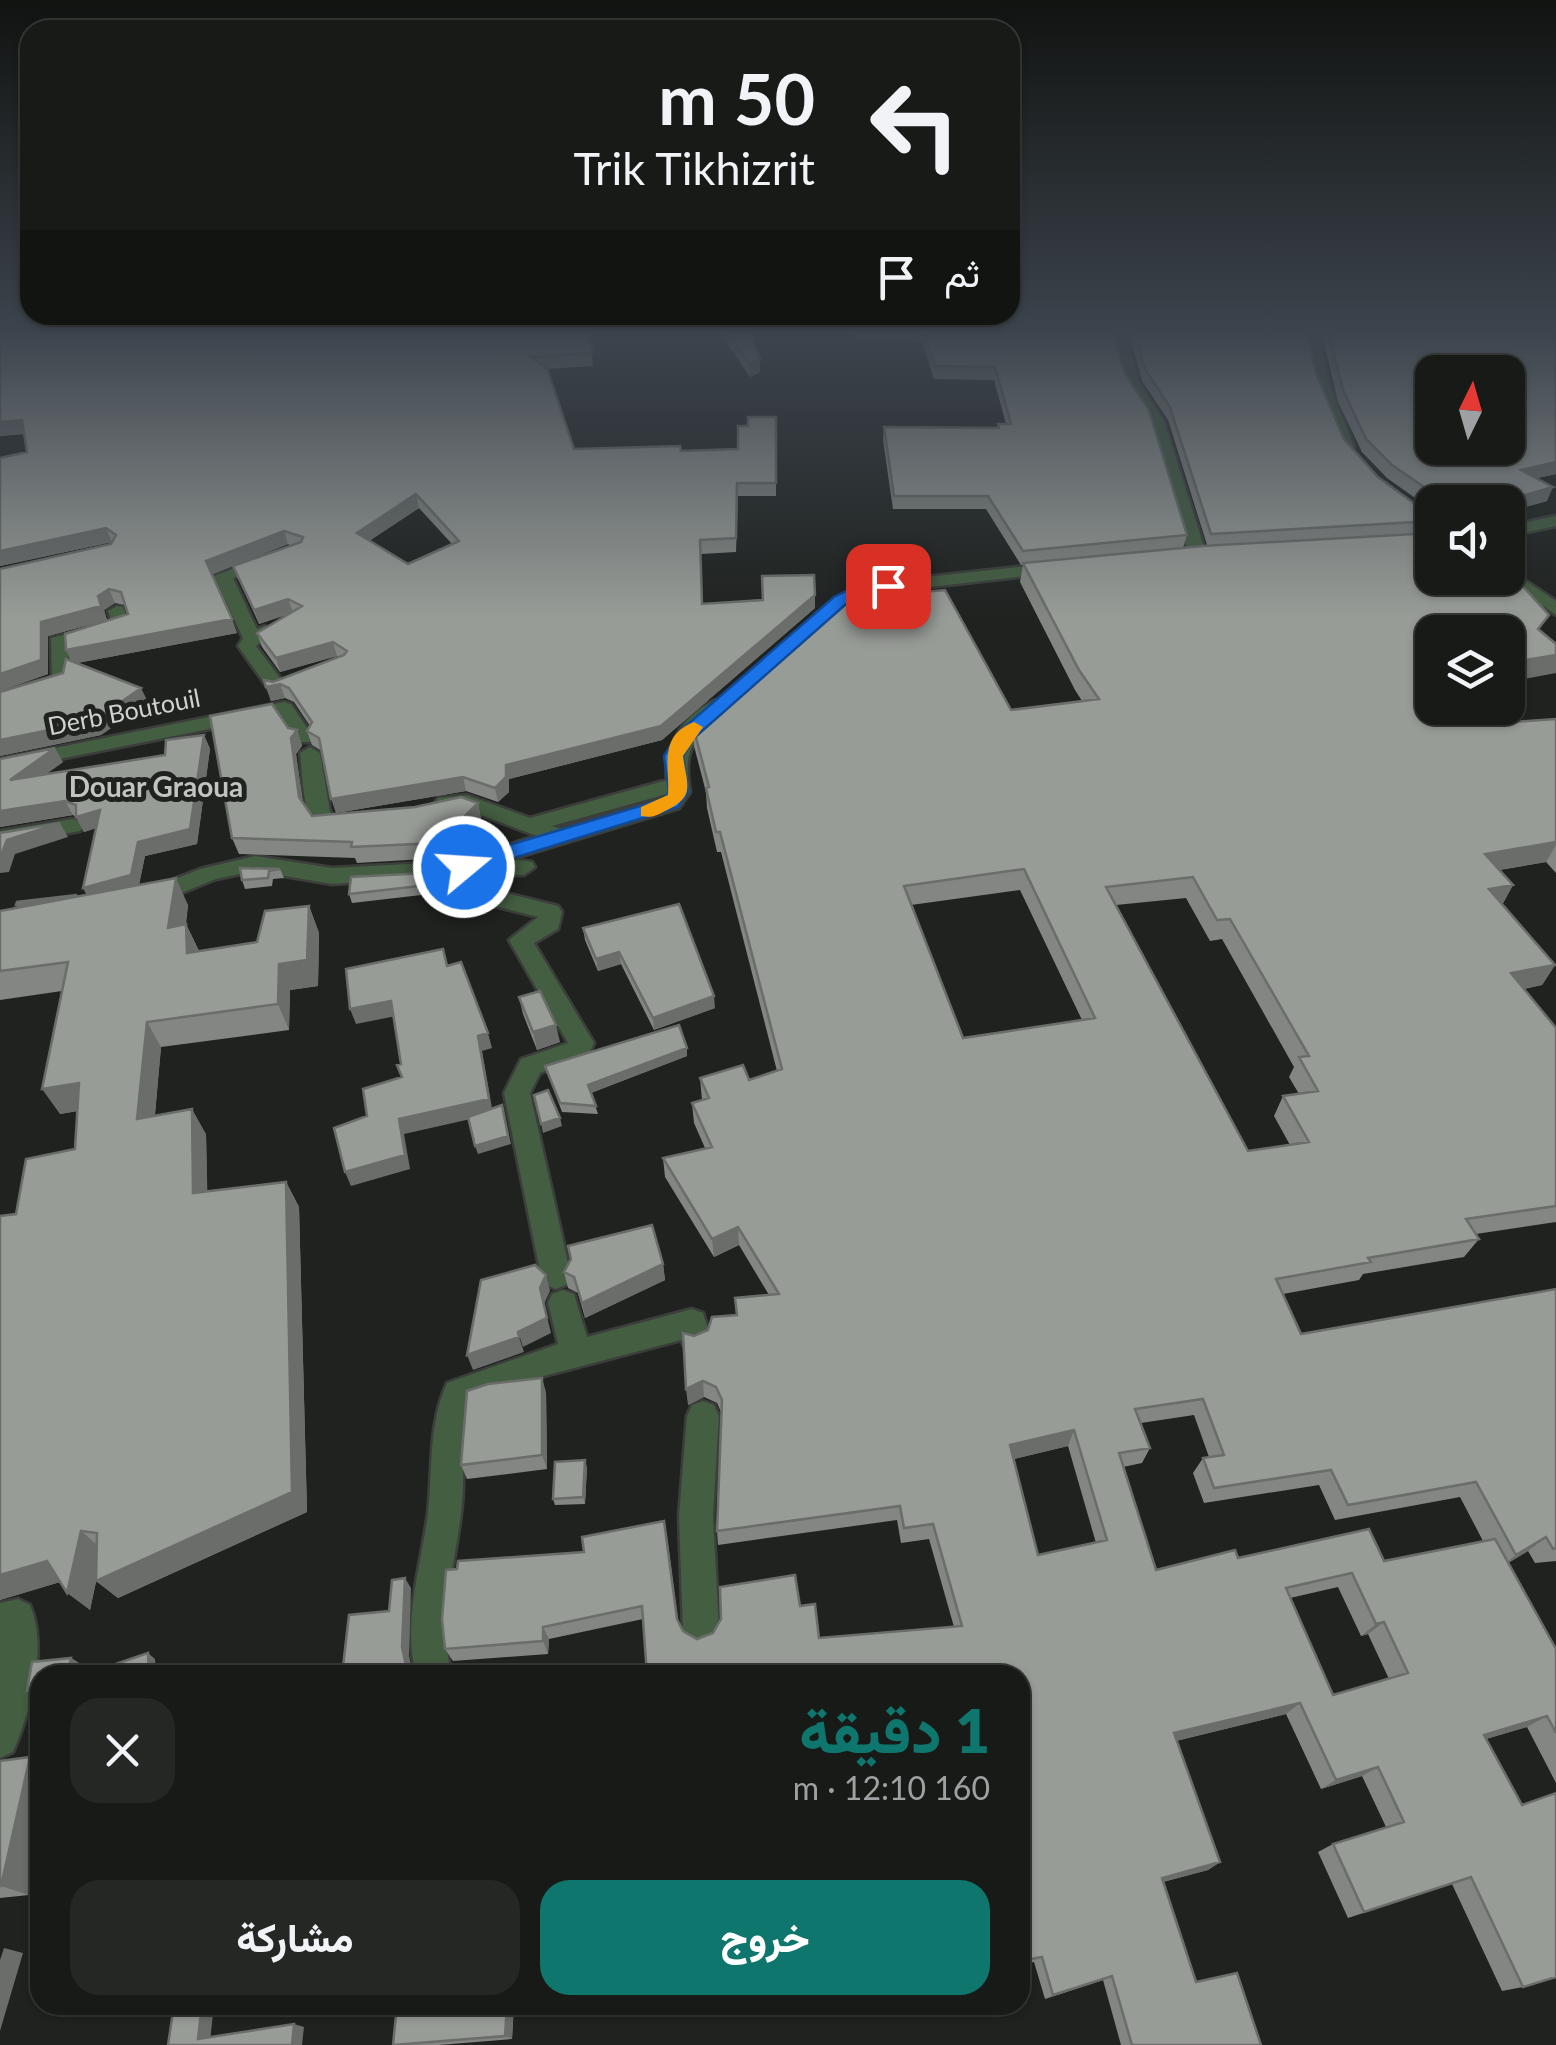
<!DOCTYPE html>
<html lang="ar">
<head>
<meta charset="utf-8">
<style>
  body { margin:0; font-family:Lato,Vazirmatn,sans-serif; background:#242724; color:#f1f3f6; direction:rtl; height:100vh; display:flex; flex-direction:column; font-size:38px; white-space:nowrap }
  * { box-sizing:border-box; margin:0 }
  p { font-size:32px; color:#9ea1a1 }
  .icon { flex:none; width:55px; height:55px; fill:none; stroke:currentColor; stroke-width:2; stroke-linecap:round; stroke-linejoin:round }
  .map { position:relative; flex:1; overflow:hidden; direction:ltr }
  .details { position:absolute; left:30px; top:1665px; width:1000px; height:350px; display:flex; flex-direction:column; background:#171a17; border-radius:30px; box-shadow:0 2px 8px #0004,0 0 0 2px #363836; direction:rtl }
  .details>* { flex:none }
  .hud { position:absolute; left:20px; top:20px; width:1000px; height:305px; border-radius:30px; box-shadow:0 2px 8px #0004,0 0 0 2px #363836; direction:rtl; background:#171a17; color:#f1f3f6; overflow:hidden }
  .needle { width:65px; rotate:5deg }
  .controls { position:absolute; left:1415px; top:355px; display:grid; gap:20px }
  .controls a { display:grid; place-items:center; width:110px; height:110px; border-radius:20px; background:#171a17; box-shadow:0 2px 8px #0004,0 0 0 2px #363836; font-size:50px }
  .pin { position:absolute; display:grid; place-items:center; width:85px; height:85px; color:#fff; margin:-42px; border-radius:20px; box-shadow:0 5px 15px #0006 }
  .me { position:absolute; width:110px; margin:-55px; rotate:72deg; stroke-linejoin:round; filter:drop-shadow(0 0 8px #0008) }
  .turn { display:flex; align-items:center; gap:35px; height:210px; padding:0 40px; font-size:45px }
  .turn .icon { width:130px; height:130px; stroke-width:2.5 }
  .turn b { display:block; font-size:70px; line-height:85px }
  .then { display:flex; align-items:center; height:95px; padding:0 40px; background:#0003; gap:20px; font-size:38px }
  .round { display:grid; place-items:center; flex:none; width:105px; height:105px; border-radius:30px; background:#242724 }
  .summary { display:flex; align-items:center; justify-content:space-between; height:170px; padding:0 40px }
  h1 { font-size:60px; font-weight:800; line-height:75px; color:#0f766e }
  .button { display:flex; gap:20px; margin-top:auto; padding:20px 40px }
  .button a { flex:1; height:115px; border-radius:30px; background:#0f766e; color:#fff; font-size:40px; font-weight:800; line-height:115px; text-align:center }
  .button a+a { background:#242724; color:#f1f3f6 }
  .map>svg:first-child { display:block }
</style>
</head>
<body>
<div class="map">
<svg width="1556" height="2045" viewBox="0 0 1556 2045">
  <rect width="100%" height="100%" fill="#1f221f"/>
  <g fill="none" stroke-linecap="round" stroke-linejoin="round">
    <defs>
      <path id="minor" d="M1110,331H1124L1139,383L1164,421L1207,556L1204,560L1189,556L1150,421L1125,383Z
        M1303,331H1317L1329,383L1354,447L1351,450L1338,447L1315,383Z
        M1556,516V526L1508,536V526Z
        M266,556L272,557V565L233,578L257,629L265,626L274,632L256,646L287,687L277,693L270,691L238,646L243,638L214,576Z
        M1056,563L1065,568L1062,572L867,594L831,618L825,619L816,614L862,584Z
        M1508,569L1556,601V615L1502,578H1508Z
        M117,606L123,607L131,626L68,645L69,684L0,704V692L52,677L51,638L112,623L108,611Z
        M719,699L729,705C699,740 681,740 690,792L679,808L511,859L532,862L535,867L524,875H506V893L558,906L562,912L558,929L534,943L594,1043L588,1056L540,1073L530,1093L571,1276L566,1285L556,1289L546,1285L541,1276L504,1093L521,1059L568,1043L509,940L538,917L487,904L483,875L332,884L255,871L216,879L147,907L136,899L139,893L200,869L255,856L332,868L484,860L495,849L537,836L465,809L438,808L435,803L438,798L467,795L530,818L667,780C664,746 686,710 719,699ZM667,794L663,798L561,829L552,826Z
        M284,702L291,704L314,738L311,742H297L279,715L0,771V759Z
        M310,747L320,753L330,811L334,817L356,815L359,820L356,825C347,827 332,835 323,831C301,820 303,774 300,753Z
        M72,819L80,821L83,826L80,831L0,845V831Z
        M563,1290L574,1294L587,1337L692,1309L703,1313L710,1336L706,1346L695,1350L684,1346L681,1340L536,1378L470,1403C461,1437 465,1470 462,1504C457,1561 436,1618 452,1675H416C402,1621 421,1567 428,1513C433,1468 428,1425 447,1383L558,1344L548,1303L552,1294Z
        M703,1401L714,1405L719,1416L713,1516L719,1630L713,1642L701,1648L689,1642L683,1630L679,1516L687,1416L692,1405Z
        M18,1599L30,1605C48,1648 31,1710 13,1752L0,1758V1603Z"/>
    </defs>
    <!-- minor casing -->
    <use href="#minor" stroke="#3b3e3b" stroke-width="5"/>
    <!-- minor -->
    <use href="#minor" fill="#445e41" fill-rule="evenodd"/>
  </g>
  <!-- wall -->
  <path fill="#838682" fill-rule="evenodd" d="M0,331H598L589,332L593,366L547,369L574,449L681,451L738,449L748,426L776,417V496H738L736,552L701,554L702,604L815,595V608L662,740L509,779V792L498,802L466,791L336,813L322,751L312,745L307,731L310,726L294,702L285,698L271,701L264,680L273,682L339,657L337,656L280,672L262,647L257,633L289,614L259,624L233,566L291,546L288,544L211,574L237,633L77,663L148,702L101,735L0,756V692L63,673L71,661L128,614L125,605L115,603L104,610L107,620L48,636V674L0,691L112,542L0,566V458L27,452L24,434L0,436ZM419,508L452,544L408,564L369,541Z
    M719,331H749L760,372L750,377Z
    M852,331H1112L1124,372L1187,535L1183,548L1207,545L1168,420L1142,381L1128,331H1306L1316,373L1344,439L1378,477L1422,509L1432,513V578L1508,632L1432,708L1511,722L1556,719V873L1546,862L1500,870L1513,885L1502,905L1555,965L1542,985L1524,989L1556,1028V1222L1476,1234L1479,1239L1464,1257L1363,1274L1359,1280L1283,1294L1301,1334L1556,1289V1561L1535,1563L1528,1551L1508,1563L1556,1649V1783L1527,1727L1486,1739L1523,1987L1502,1991L1452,1884L1348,1918L1318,1852L1333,1844L1386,1827L1362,1776L1321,1789L1286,1714L1176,1741L1220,1862L1208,1870L1163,1882L1196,1982L1261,2045H1121L1103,1980L1045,1999L1034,1962L1020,1965V1675H647L643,1619L549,1639L548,1654L453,1661L445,1649L584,1552L667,1536L678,1621L683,1631L697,1639L800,1606L819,1638L954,1627L929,1539L901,1543L897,1520L718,1545L717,1531L721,1412L717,1403L704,1397L688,1405L694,1336L736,1315L769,1295L739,1245L714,1257L665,1177L663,1158L705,1148L694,1123L692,1103L702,1100L700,1078L749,1080L777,1071L721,852H717L707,808L706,792L694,746L693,726L879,592L880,577L924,592L1011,710L1082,701L1075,690L1020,582L1023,565H1021L986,509H893L883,440L884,427L998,428V424H1006L994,380L934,379L922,341L855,338ZM1020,890L1082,1020L963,1038L911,905ZM1186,898L1210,941L1222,939L1294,1067L1289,1077L1299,1094L1283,1096L1274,1116L1290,1145L1248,1151L1116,905ZM1194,1415L1209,1457L1203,1458L1193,1473L1204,1503L1319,1485L1335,1520L1460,1497L1483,1541L1384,1561L1238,1558L1156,1570L1123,1467L1142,1463L1150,1448L1141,1423ZM1068,1446L1096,1543L1038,1555L1014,1459ZM1338,1587L1361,1636L1368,1634L1389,1679L1333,1695L1290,1598Z
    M1321,331H1556V474L1537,478L1547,501L1518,509L1514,517L1508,518V502H1432V510L1387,478L1362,452L1338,402Z
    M288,728L297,730L302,746L296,754L303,803L312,816L478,803L481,819L442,858L357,863L355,858L239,854L232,838Z
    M204,735L210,749L197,844L145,856L139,885L188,905L186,924L199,951L257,942L309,906L319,933L318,986L290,990L289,1030L161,1047L155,1115L206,1134L207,1192L286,1182L299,1207L307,1512L118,1598L96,1581L90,1610L60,1582L0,1600V1216L16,1214L75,1149L77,1111L60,1114L62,991L0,1000V911L18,908L16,905L77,895L78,897L87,895L83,888L96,828L84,832L76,817L73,815L0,827V759L63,762L46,774L165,755Z
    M240,868L280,869L284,878L273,879L272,886L245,889L242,880Z
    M426,873L430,894L352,903L349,894Z
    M583,928L715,1008L654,1030L621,964L598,971L585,940Z
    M519,997L560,1042L537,1050L523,1014Z
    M687,1048V1056L591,1093L598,1114L562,1112L545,1066Z
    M663,1264L665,1280L585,1318L578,1293L568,1288L564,1272Z
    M546,1392L547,1469L467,1479L461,1465Z
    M587,1467L585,1504L555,1505L553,1499Z
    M71,1658L79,1663L76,1675H40V1695L35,1696L27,1691L32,1662Z
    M0,1761L29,1895L0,1898Z
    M397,2005H514L512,2039L439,2045H393Z
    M623,2005H682L628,2016L624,2012Z
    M724,2005H762L725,2011Z"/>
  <!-- shaded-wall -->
  <path fill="#6a6d6a" d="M760,359V372L750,377V364Z
    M22,420L27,433L0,436V422Z
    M1556,462V474L1515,483L1521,470Z
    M1553,487L1547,501L1518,509L1514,517L1508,518V506L1514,498Z
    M416,494L419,508L360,547L357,533Z
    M106,528L112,542L0,566V551Z
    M284,531L288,544L211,575L206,561Z
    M109,589L115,603L104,610L107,620L48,636V674L0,691V674L41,622L98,596Z
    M815,595V608L662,740L509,779V792L498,802L495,788L506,765Z
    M288,599L293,612L259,624L254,610Z
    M232,619L237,633L72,664L66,650Z
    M333,642L337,656L280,672L276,658Z
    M1556,655V673L1508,682V663Z
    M280,684L285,698L271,701L266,687Z
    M141,688L148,702L101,735L0,756V740Z
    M297,730L302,746L296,754L304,812L299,797L291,738Z
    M204,735L210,749L197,844L145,856L138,889L91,902L83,888L138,842Z
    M55,748L63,762L18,794L10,780Z
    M463,777L466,791L336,813L331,799Z
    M65,801L73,815L0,827V811Z
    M478,803L481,819L442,858L438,843Z
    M100,810L108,824L84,832L76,817Z
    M60,823L68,837L15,854L9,872L0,873V858L7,840Z
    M1556,842V845L1546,862L1474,874L1485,854Z
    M176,878L188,905L181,954L168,928Z
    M1513,885L1502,905L1489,889Z
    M77,895L82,904L21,914L16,905Z
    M309,906L319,933L318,986L290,990L289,1030L278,1004L279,964Z
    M186,924L199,951L187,953Z
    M619,952L621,964L598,971L596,959Z
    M1555,965L1542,985L1498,993L1511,973Z
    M714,996L715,1008L654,1030L653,1018Z
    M391,1001L396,1016L356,1024L350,1009Z
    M147,1022L161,1047L152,1144L137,1119Z
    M556,1025L560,1042L537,1050L533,1032Z
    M488,1033L492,1048L482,1051L493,1114L404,1134L410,1169L351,1186L345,1172L399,1119L478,1036Z
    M687,1048V1056L590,1093L588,1085Z
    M79,1083L96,1108L60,1114L42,1089Z
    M502,1105L511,1144L478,1154L475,1146Z
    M192,1109L206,1134L208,1218L193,1193Z
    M560,1118L562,1126L543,1133L541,1124Z
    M286,1182L299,1207L307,1512L118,1598L96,1581Z
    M738,1227L739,1245L714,1257L712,1239Z
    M663,1264L665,1280L585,1318L582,1303Z
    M546,1275L550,1291L544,1304L551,1333L523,1347L518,1332Z
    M519,1337L524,1352L473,1370L467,1355Z
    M542,1378L546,1392L547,1469L542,1455Z
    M703,1381L704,1397L688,1405L686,1389Z
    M1074,1430L1068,1446L1005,1461L1010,1445Z
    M585,1460L587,1467L585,1504L583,1497Z
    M81,1531L103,1550L90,1610L67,1593L70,1579L0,1600V1575Z
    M1546,1537L1528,1551L1498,1569L1516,1555Z
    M405,1578L411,1588L409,1655L413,1675L407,1670L402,1647Z
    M1384,1622L1368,1634L1361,1636L1376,1624Z
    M543,1627L549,1639L548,1654L543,1641Z
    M148,1653L155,1659L156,1675H149Z
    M71,1658L79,1663L76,1675H67Z
    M1300,1703L1286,1714L1163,1744L1174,1733Z
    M1547,1716L1527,1727L1465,1745L1484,1735Z
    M30,1757L40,1762V1844L29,1895L1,1886Z
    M1378,1767L1362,1776L1321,1789L1336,1780Z
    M1220,1862L1208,1870L1151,1885L1162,1878Z
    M4,1948L23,1953L0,2031V1960Z
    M1112,1976L1103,1980L1045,1999L1053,1995Z
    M202,2005H214L210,2041L198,2039Z
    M507,2005H514L512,2039L505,2036Z
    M294,2024L304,2027L302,2045H292Z"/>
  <!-- building -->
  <path fill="#989c97" stroke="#6a6d6a" stroke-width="2.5" fill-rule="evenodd" d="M0,331H589L592,353L530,357L547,368L574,449L680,446L681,451L738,449V426H748V417H776V483H737L736,538L700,540L702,604L763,600L762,576L814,575L815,595L661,726L506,765V777L495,788L463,777L331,799L319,738L307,731L312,722L289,688L280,684L266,687L264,680L273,682L344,655L347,651L333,642L276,658L257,633L302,606L288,599L254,610L233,566L301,542L303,537L284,531L206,561L232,619L66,650L65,634L128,614L121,592L109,589L98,596L101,606L41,622V660L0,674V569L111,544L116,535L106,528L0,551V458L27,452L22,420L0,422ZM416,494L459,541L408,564L357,533Z
    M727,331H749L760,359L750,364Z
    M924,331H1112L1124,372L1149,410L1187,535L1023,551L988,496H894L884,427L999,428L998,424H1011L995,367L935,366Z
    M1134,331H1306L1316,373L1344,439L1378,477L1422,509L1432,513V521L1211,534L1170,407L1145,369Z
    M1328,331H1556V462L1521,470L1553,487L1514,498L1520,503L1508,506V502H1440V498L1392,465L1366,439L1343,390ZM1432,372H1508V448H1432Z
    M1432,533V578H1500L1504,581L1517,580L1549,615L1538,629L1556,644V655L1508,663V632H1432V708H1496L1511,722L1556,719V842L1485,854L1513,885L1489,889L1555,965L1511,973L1556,1028V1206L1466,1219L1479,1239L1368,1258L1371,1262L1276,1279L1301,1334L1556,1289V1548L1553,1549L1546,1537L1516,1555L1476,1482L1348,1505L1331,1470L1214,1488L1203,1458L1224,1455L1203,1399L1135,1409L1150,1448L1119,1453L1156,1570L1235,1550L1238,1558L1369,1529L1384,1561L1495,1539L1556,1649V1733L1547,1716L1484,1735L1522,1805L1556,1793V1977L1523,1987L1471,1877L1364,1912L1333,1844L1404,1822L1378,1767L1336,1780L1300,1703L1174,1733L1220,1862L1162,1878L1196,1982L1237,1973L1261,2045H1132L1112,1976L1053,1995L1042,1957L1020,1961V1675H647L642,1606L543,1627V1641L445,1649L442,1619L446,1570L457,1569L458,1561L584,1552L582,1537L664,1521L677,1619L683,1631L697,1639L713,1633L721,1619L720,1587L795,1575L800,1606L815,1604L819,1638L962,1626L933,1524L904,1528L900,1506L717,1531L722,1400L716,1387L703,1381L686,1389L683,1333L694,1336L708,1330L712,1317L737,1315L735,1298L779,1294L738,1227L712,1239L663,1158L712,1147L692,1103L709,1098L700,1078L743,1065L749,1080L782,1069L720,832H716L706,788L709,787L693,726L696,720L842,595L888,591L880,577L915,574L924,592L945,590L1011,710L1099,699L1079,670L1023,563L1203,546ZM1024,869L1095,1018L963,1038L904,886ZM1193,877L1217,920L1230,919L1309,1056L1299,1057L1318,1091L1283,1096L1309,1142L1248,1151L1106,887ZM1074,1430L1107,1540L1038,1555L1010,1445ZM1352,1573L1376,1624L1384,1622L1408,1673L1333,1695L1286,1588Z
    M66,659L141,688L94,721L0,740V692L63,673Z
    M272,704L288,728L297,730L291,738L299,797L312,816L415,807L461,797L478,803L438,843L351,847L352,842L232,838L210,716Z
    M204,735L190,829L138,842L131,875L83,888L100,810L76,817V805L65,801L0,811V759L55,748L10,780L165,755L166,740Z
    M60,823L7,840L0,858V833Z
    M240,868L280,869L269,871L268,878L242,880Z
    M426,873L428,885L349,894L351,877Z
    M176,878L168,928L186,924L187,953L257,942L265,911L309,906L307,960L279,964L278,1004L147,1022L137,1119L192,1109L193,1193L286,1182L292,1492L96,1581L97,1533L81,1531L67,1593L47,1561L0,1575V1216L16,1214L26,1159L75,1149L79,1083L42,1089L68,962L0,971V911Z
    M77,895L16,905L17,902Z
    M679,904L714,996L653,1018L619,952L596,959L583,928Z
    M443,949L447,966L461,962L488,1033L478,1036L489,1099L399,1119L405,1155L345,1172L334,1128L367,1116L363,1089L402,1077L397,1065L401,1064L391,1001L350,1009L346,969Z
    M540,991L556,1025L533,1032L519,997Z
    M679,1025L687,1048L588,1085L596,1106L560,1103L545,1066Z
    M548,1090L560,1118L541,1124L534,1095Z
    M502,1105L508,1136L475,1146L468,1117Z
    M652,1225L663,1264L582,1303L574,1277L564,1272L571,1259L568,1246Z
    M535,1265L546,1275L540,1288L547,1318L518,1332L519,1337L467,1355L481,1280Z
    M542,1378V1455L461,1465L467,1391L488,1384Z
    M585,1460L583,1497L553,1499L555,1462Z
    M405,1578L402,1647L407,1670L417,1671V1675H342L349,1615L389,1611L392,1580Z
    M148,1653L149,1675H110V1666Z
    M71,1658L67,1675H40V1690L27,1691L32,1662Z
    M30,1757L1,1886H0V1761Z
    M174,2005H202L198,2039L294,2024L292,2045H168Z
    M397,2005H507L505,2036L393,2045Z
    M623,2005H660L624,2012Z"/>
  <!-- sky -->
  <linearGradient id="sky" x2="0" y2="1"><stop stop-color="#111311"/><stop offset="0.54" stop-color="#3c444d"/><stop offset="1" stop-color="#3c444d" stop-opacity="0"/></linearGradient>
  <rect width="1556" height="618" fill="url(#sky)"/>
  <!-- route -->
  <path fill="#1a73e8" stroke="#114b97" stroke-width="2.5" d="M888,581L893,582V589L866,593L846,604L693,739L683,756L688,792L678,807L510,859L501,871L457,872V862L485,860L496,849L664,799L669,792L664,756L679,732L834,597L856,586Z"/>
  <!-- slow -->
  <path fill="#f59e0b" d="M694,722L703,727L683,756C687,786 696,797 665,811C656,816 651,818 641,816V807L668,795C670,766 658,736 694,722Z"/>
  <g text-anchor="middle" stroke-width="10" stroke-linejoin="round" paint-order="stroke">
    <!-- street labels -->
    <g font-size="25" fill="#d0d2cf" stroke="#1f221f">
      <text transform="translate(124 712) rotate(-11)" y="9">Derb Boutouil</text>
    </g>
    <!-- neighbourhood labels -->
    <g font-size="28" font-weight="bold" fill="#c1c5c0" stroke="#1f221f">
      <text x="156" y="797">Douar Graoua</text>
    </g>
  </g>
</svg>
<div class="controls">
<a><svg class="needle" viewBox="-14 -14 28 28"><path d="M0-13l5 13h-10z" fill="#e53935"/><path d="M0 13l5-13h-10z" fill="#9ea1a1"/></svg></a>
<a><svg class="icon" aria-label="sound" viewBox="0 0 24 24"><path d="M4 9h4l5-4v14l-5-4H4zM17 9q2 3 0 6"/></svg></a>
<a><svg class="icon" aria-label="layers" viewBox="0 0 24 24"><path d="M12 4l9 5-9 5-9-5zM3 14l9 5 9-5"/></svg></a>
</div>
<div class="pin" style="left:888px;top:586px;background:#d93025"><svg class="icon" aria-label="arrive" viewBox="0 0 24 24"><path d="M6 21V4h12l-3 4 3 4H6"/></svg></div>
<svg class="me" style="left:464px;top:867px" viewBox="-20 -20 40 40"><circle r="17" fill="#1a73e8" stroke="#fff" stroke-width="3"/><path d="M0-11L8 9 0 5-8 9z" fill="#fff"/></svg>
<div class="hud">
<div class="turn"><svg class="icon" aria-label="left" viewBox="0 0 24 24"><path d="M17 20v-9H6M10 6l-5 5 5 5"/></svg><div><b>50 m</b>Trik Tikhizrit</div></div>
<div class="then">ثم<svg class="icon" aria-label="arrive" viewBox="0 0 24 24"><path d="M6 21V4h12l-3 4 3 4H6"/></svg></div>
</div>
<section class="details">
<div class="summary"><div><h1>1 دقيقة</h1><p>160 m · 12:10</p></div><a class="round"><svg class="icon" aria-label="close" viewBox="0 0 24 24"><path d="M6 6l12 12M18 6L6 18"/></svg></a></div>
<div class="button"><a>خروج</a><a>مشاركة</a></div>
</section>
</div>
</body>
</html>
